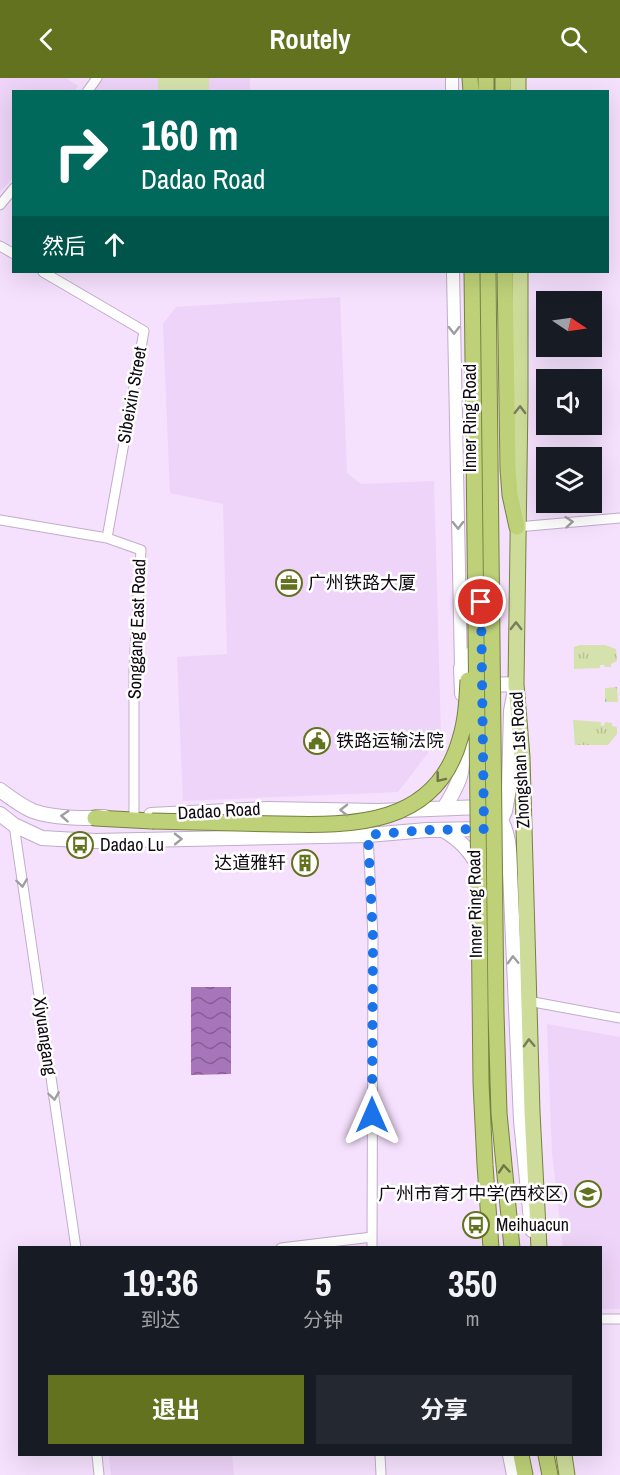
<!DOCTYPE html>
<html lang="zh">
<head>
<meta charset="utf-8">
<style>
  body { margin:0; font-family:"Archivo Narrow","Noto Sans SC",sans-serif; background:#242831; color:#f1f3f6; height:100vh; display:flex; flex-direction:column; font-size:22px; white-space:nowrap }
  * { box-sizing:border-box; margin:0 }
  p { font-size:20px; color:#9ea1a6 }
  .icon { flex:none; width:33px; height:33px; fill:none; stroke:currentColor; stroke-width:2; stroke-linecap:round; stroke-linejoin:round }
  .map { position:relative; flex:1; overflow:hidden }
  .sheet { position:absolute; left:18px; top:1168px; width:584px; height:210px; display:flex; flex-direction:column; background:#171b24; border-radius:0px; box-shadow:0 6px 24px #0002 }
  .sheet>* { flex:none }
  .guide { position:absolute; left:12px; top:12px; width:597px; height:183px; border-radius:0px; box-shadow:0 6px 24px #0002; background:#00695c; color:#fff; overflow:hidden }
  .needle { width:39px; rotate:103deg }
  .controls { position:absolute; left:536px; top:213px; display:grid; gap:12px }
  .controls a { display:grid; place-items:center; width:66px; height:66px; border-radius:0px; background:#171b24; box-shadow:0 6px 24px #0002; font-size:30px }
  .pin { position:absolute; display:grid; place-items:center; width:51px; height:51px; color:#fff; margin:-26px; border:3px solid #fff; border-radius:50%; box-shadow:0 2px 6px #0007 }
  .me { position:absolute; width:66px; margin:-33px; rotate:0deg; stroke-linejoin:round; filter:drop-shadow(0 0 4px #0008) }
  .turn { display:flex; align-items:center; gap:21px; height:126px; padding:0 30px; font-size:27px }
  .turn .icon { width:78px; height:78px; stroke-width:2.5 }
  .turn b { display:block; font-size:42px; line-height:51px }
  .then { display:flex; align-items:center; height:57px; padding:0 30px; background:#0003; gap:12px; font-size:22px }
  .eta { display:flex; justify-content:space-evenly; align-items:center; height:102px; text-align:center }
  .eta b { font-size:36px; font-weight:700; line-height:42px }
  .cta { display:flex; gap:12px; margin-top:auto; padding:12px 30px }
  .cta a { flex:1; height:69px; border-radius:0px; background:#62721e; color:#fff; font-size:24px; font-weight:700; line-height:69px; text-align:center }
  .cta a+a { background:#242831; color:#f1f3f6 }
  header { display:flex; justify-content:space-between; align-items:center; height:78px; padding:0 30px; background:#62721e; color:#fff; font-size:27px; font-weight:700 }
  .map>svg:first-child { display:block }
</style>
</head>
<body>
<header><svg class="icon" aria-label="back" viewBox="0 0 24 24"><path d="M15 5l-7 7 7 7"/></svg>Routely<svg class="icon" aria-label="search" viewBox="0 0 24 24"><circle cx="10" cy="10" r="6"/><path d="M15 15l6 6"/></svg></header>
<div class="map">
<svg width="620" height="1397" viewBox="0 0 620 1397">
  <defs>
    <pattern id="grass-tufts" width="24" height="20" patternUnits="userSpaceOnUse" patternTransform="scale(1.5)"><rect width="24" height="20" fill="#d5e2ad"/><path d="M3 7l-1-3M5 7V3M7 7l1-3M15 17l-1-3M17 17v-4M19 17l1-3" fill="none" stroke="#b6c194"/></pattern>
    <pattern id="water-waves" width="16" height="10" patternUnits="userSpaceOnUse" patternTransform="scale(1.5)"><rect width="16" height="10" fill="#a775ba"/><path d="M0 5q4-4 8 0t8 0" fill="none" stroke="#865e96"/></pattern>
  </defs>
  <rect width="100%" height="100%" fill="#f5e0fd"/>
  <!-- built -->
  <path fill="#eed4f8" d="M0,0H66L78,8L75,13L14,14L13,99L0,114Z
    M101,0H250V13L91,14Z
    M340,219L347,395L361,406L434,403L441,658L398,714L183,723L177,579L227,576L223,426L170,415L163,246L176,229Z
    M547,946L620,959V1231H600V1170H563L552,1075Z
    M109,1377H232L234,1397H111Z"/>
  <!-- grass -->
  <path fill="url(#grass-tufts)" d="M580,567H605L616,571L617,583L611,586V589H605L604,587H600V590L574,591V569Z
    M617,609L618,624H605V610Z
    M573,642L601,644V647L604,648L605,644L612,645V648L617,649V656L608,667H575Z"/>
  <!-- green -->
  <path fill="#d5e2ad" d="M158,0H209V13H158Z"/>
  <!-- water -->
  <path fill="url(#water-waves)" d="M191,909H231V996L191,997Z"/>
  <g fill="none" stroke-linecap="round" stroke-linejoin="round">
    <defs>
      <path id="minor" d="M87,14L97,0
        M0,127L14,110
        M0,168L14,176
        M43,194L144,253L107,460
        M0,442L107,460L141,472L134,590V738
        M517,449L620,440
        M14,747L76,1170
        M368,757L373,859L372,1170
        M528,923L620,940
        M281,1170L372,1159
        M600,1241H620
        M97,1377L99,1397
        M380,1377L381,1397"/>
      <path id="tertiary" d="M452,14V0
        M453,194L461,590
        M509,1377L513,1397"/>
      <path id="secondary" d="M462,616L461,590L479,566
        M0,712C11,720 21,728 33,733C52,740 85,741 105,739
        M444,730C464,698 463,693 462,656
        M0,736L14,747L42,760L95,763L368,757L427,752L484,751L501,742L505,733L509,711L511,633L516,606L483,607
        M151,737L268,731L378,733L482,729C502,733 507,753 509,771L521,1043L532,1152
        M443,752C459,761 471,773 479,790"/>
      <path id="primary" d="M518,0V14
        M520,194V322L516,606L522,679L532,1034L539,1170
        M564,1377L567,1397"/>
      <path id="trunk" d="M470,0L471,14
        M486,0V14
        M503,0V14
        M505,194L508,391L510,417L517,449
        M95,740L152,743
        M521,1377L525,1397
        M546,1377L550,1397"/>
    </defs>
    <!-- minor casing -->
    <use href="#minor" stroke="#c1adc9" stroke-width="11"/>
    <!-- tertiary casing -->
    <use href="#tertiary" stroke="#c1adc9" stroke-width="14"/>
    <!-- secondary casing -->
    <use href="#secondary" stroke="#c1adc9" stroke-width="16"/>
    <!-- primary casing -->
    <use href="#primary" stroke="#76833e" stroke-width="17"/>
    <!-- trunk casing -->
    <use href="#trunk" stroke="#76833e" stroke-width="17"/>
    <!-- minor -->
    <use href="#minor" stroke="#fff" stroke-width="9"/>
    <!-- tertiary -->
    <use href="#tertiary" stroke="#fff" stroke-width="12"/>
    <!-- secondary -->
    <use href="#secondary" stroke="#fff" stroke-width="14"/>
    <!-- primary -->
    <use href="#primary" stroke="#cedc9a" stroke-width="15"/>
    <!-- trunk -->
    <use href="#trunk" stroke="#bed078" stroke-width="15"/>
    <defs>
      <path id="trunk-bridge" d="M472,194L481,1005L485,1087L491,1170
        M488,194L496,934L499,1035L512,1170
        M152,743C195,744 237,745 280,746C353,748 436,748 460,661C466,642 467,622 468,602"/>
    </defs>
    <!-- trunk-bridge casing -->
    <use href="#trunk-bridge" stroke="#76833e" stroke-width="17" stroke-linecap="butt"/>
    <!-- trunk-bridge -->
    <use href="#trunk-bridge" stroke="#bed078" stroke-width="15"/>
  </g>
  <!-- one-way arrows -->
  <defs><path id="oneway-chevron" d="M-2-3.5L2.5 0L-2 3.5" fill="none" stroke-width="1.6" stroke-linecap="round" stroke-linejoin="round" transform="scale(1.5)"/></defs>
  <g stroke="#9f9da0">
    <use href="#oneway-chevron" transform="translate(454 252) rotate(89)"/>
    <use href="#oneway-chevron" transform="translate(569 444) rotate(-5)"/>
    <use href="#oneway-chevron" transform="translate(458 447) rotate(89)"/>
    <use href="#oneway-chevron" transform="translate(344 732) rotate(-179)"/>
    <use href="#oneway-chevron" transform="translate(65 738) rotate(-176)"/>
    <use href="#oneway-chevron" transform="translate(178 761) rotate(-1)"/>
    <use href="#oneway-chevron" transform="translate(22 805) rotate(82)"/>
    <use href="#oneway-chevron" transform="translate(513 882) rotate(-92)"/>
    <use href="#oneway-chevron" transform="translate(54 1018) rotate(82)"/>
  </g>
  <g stroke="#787d5d">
    <use href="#oneway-chevron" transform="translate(520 332) rotate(-89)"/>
    <use href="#oneway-chevron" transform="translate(516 548) rotate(-90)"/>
    <use href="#oneway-chevron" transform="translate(529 965) rotate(-92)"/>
  </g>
  <g stroke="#6f764a">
    <use href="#oneway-chevron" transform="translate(440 700) rotate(128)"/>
    <use href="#oneway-chevron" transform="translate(504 1091) rotate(-95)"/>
  </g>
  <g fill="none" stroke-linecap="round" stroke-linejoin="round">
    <!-- route -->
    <path stroke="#1a73e8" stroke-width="10" stroke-dasharray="0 18" d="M372,1037L373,860L368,757L427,752L484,751L481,524"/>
  </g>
  <!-- icons -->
  <defs>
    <symbol id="office-ring" viewBox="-11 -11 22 22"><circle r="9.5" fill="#fff" stroke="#62721e" stroke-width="1.5"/><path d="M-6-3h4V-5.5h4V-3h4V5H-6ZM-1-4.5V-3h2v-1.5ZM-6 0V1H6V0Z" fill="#62721e"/></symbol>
    <symbol id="civic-ring" viewBox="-11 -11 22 22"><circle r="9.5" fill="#fff" stroke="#62721e" stroke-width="1.5"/><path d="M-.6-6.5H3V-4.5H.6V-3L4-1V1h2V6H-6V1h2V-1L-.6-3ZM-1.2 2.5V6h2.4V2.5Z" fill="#62721e"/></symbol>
    <symbol id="bus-ring" viewBox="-11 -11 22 22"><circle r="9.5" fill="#fff" stroke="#62721e" stroke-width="1.5"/><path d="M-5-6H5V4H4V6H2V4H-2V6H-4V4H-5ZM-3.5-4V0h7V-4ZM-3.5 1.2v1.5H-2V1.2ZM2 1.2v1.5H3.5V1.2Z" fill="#62721e"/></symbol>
    <symbol id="building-ring" viewBox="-11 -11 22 22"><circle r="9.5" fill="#fff" stroke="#62721e" stroke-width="1.5"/><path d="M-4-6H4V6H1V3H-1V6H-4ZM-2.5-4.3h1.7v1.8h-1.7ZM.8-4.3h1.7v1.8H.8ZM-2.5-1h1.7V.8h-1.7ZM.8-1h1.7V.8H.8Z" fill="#62721e"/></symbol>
    <symbol id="school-ring" viewBox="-11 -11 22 22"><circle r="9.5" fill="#fff" stroke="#62721e" stroke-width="1.5"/><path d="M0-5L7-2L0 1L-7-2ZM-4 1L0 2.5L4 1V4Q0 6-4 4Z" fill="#62721e"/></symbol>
  </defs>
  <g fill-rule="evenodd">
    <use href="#office-ring" x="274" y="490" width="30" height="30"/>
    <use href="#civic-ring" x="302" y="648" width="30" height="30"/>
    <use href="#bus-ring" x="65" y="752" width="30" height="30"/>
    <use href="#building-ring" x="290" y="770" width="30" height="30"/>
    <use href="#school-ring" x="573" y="1101" width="30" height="30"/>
    <use href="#bus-ring" x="461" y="1132" width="30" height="30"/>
  </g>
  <g text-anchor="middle" stroke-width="5" stroke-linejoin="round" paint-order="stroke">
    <!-- street labels -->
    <g font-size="18" fill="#0f0912" stroke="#fff">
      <text transform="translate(132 317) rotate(-80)" y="6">Sibeixin Street</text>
      <text transform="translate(470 340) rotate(-90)" y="6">Inner Ring Road</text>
      <text transform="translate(137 551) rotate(-88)" y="6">Songgang East Road</text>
      <text transform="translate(520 682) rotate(-93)" y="6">Zhongshan 1st Road</text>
      <text transform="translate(219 733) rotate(-3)" y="6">Dadao Road</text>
      <text transform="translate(475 826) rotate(-91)" y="6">Inner Ring Road</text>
      <text transform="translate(45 958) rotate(82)" y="6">Xiyuangang</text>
    </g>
    <!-- poi labels -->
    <g font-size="18" fill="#0f0912" stroke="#fff" text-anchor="start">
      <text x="308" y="511">广州铁路大厦</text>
      <text x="336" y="669">铁路运输法院</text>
      <text x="100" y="773">Dadao Lu</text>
      <text x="286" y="791" text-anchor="end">达道雅轩</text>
      <text x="568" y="1122" text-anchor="end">广州市育才中学(西校区)</text>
      <text x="496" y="1153">Meihuacun</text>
    </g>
  </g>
</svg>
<div class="controls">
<a><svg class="needle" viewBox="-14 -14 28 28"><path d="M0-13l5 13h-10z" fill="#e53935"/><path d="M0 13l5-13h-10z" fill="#9ea1a6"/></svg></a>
<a><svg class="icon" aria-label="sound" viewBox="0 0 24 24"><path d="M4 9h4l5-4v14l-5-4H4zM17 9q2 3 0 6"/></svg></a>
<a><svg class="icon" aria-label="layers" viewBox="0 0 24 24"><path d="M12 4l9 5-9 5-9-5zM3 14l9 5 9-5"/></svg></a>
</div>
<div class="pin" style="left:481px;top:524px;background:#d93025"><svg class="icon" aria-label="arrive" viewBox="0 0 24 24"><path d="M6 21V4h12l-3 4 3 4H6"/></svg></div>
<svg class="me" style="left:372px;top:1037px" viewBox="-20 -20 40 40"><path d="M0-17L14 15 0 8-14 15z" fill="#1a73e8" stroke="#fff" stroke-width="4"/></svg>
<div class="guide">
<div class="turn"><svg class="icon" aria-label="right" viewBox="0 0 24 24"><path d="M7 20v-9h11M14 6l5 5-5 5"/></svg><div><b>160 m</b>Dadao Road</div></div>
<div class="then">然后<svg class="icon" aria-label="ahead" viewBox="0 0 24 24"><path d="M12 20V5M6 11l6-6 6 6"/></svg></div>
</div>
<section class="sheet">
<div class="eta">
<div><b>19:36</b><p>到达</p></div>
<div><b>5</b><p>分钟</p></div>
<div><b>350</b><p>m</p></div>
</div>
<div class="cta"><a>退出</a><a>分享</a></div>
</section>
</div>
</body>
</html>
